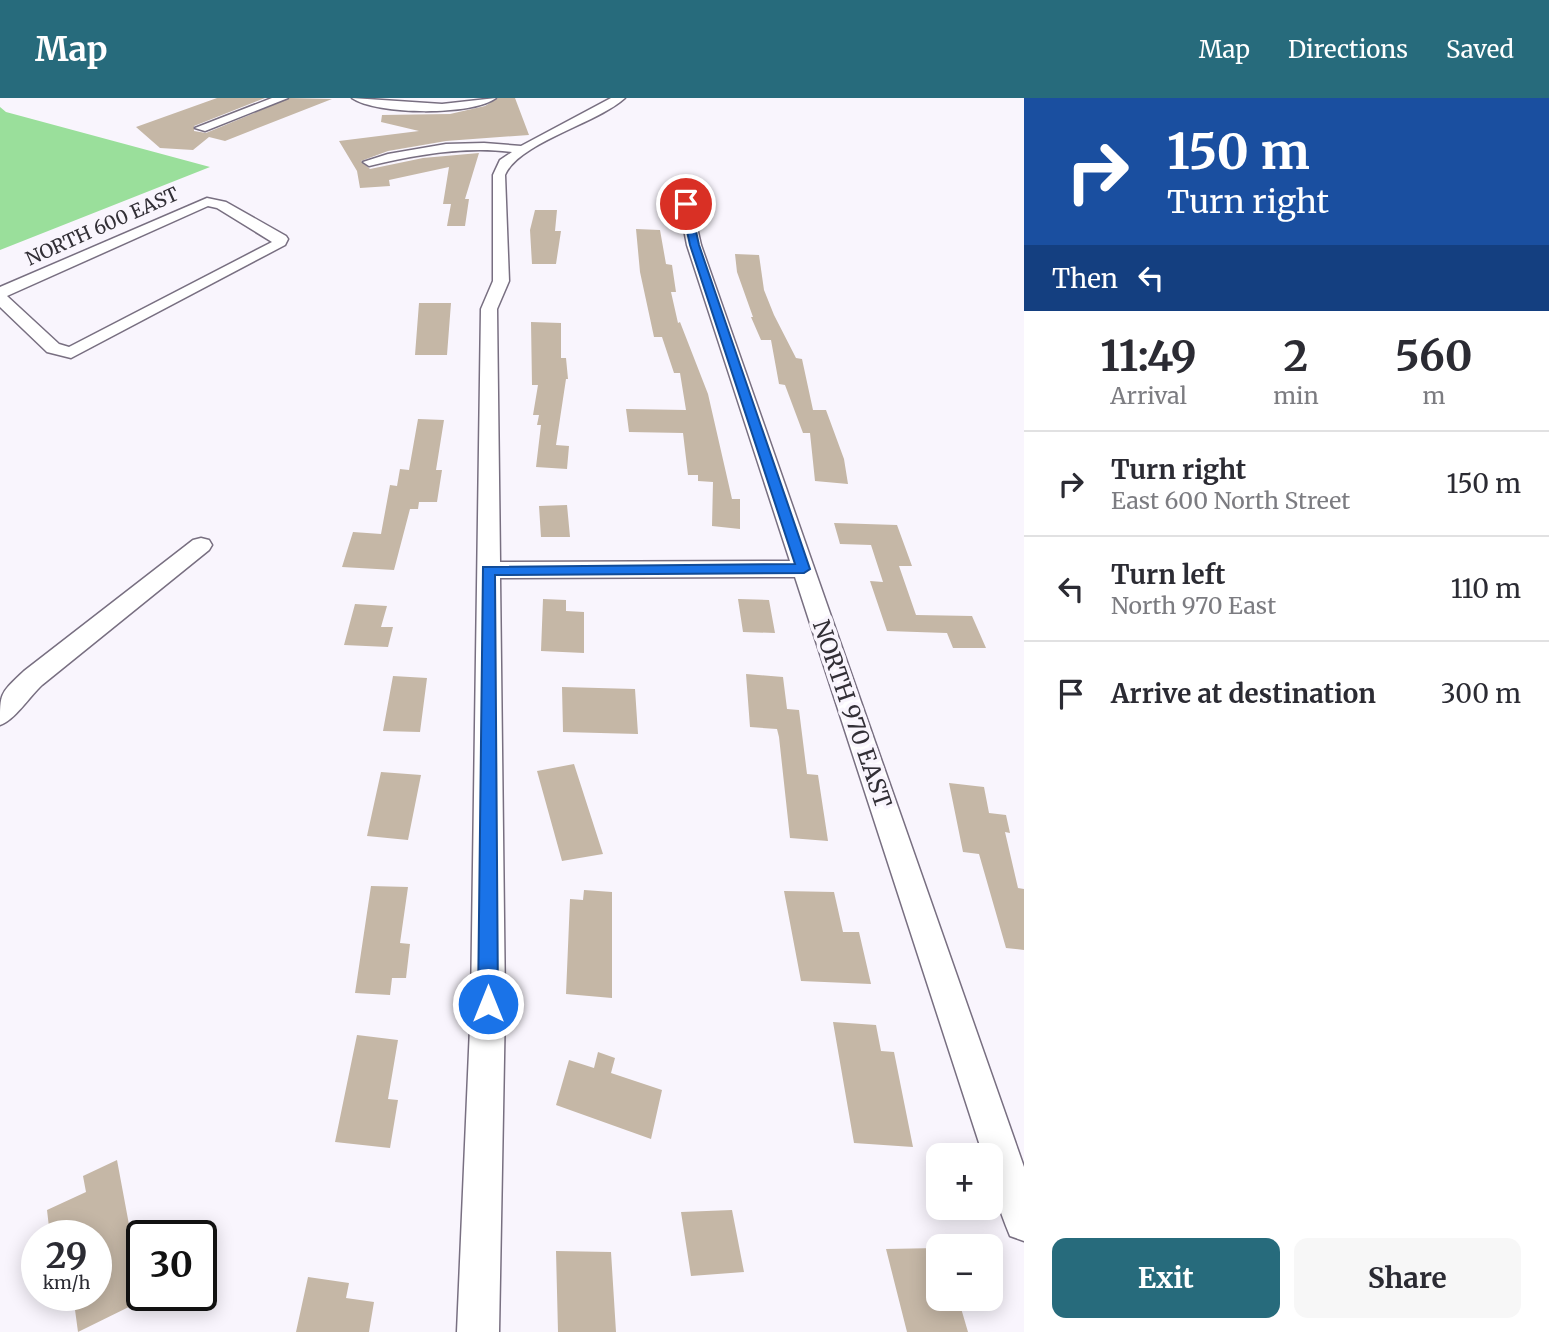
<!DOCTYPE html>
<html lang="en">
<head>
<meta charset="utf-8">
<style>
  body { margin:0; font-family:Merriweather,serif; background:#f7f7f7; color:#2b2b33; height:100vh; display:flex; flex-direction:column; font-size:26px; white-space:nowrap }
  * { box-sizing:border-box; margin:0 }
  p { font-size:23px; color:#7c7c81 }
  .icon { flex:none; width:38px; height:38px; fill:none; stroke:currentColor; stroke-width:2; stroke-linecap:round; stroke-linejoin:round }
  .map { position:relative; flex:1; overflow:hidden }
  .details { display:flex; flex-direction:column; background:#fff; width:525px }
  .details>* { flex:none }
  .hud { background:#1a4fa0; color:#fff; overflow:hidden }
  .buttons { position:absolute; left:926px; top:1045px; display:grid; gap:14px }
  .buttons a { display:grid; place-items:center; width:77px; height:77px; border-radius:14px; background:#fff; box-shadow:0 4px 18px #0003; font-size:35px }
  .speed { position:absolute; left:21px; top:1122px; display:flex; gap:14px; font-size:35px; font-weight:700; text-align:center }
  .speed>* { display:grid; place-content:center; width:91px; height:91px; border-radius:50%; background:#fff; box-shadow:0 4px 18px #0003; line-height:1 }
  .speed small { font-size:18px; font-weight:400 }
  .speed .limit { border:4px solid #111; border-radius:10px; background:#fff; color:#111 }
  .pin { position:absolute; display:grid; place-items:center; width:60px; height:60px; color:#fff; margin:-30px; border:4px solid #fff; border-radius:50%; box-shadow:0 2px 7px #0007 }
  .me { position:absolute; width:77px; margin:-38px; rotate:0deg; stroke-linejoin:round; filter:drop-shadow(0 0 5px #0008) }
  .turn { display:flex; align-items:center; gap:24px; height:147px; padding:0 28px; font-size:32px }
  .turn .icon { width:91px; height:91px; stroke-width:2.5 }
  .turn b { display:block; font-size:49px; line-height:60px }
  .then { display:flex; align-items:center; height:66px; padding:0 28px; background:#0003; gap:14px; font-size:26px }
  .eta { display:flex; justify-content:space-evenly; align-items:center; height:119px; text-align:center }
  .eta b { font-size:42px; font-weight:700; line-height:49px }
  .action { display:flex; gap:14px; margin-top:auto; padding:14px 28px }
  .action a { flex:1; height:80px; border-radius:14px; background:#276b7c; color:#fff; font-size:28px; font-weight:700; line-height:80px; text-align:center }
  .action a+a { background:#f7f7f7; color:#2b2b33 }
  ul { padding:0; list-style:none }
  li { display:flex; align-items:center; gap:21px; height:105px; padding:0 28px; border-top:2px solid #e1e1e2 }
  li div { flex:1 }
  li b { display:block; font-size:26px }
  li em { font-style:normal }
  header { display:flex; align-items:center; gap:42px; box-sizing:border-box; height:98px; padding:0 35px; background:#276b7c; color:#fff }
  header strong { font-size:33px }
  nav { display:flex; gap:38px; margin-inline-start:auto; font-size:24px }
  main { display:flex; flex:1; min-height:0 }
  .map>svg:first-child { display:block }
</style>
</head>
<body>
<header>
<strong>Map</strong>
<nav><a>Map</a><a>Directions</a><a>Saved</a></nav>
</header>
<main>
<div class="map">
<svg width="1024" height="1234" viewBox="0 0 1024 1234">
  <rect width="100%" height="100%" fill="#f9f5fd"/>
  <!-- green -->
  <path fill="#9adf9b" d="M0,9L6,14L210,69L0,152Z"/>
  <!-- building -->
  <path fill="#c5b7a6" d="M217,0H265L194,28V33L206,35L290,0L332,1L225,43L209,39L193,52L160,50L136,29Z
    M498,0H515L529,37L446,43L388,53L361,63L370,71L423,60L479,55L465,101H469L465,128H447L451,106H443L449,69L389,82L390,88L360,90L357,73L339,43L419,33L381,24L382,17L450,16L485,8Z
    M535,112H557L555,133H561L556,166H532L530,132Z
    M636,131L660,132L666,166L672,167L676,194H671L678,225L680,224L708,296L732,401H740V431L712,428L713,384L698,383V377H688L683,335L629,334L626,311L686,312L680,275H674L662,239H654L640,174Z
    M735,156L759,157L764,192L774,217L796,260L802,261L813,312H826L844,361L848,386L815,383L810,335H803L785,287L779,286L771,242H761L751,219H753L737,174Z
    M419,205H451L447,257H415Z
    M531,224L561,225V260H566L568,281H566L556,347L569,348L567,371L536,369L541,327H537L539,317H533L538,287H532Z
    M418,321L444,322L436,372H442L437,404H419L418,411H410L394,472L342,469L353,434L381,436L390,387L397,388L400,371L409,372Z
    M567,407L570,439H541L539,408Z
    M834,425L897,427L912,468H899L916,517L972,518L986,550H953L947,535L887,533L870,483L883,484L871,447L840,446Z
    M543,501L566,502V513L584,514V555L541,553Z
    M738,501L769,502L775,535L743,534Z
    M355,506L387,508L381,529H393L388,549L344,547Z
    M746,576L783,579L787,611L799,612L807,676L818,677L828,743L790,740L779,639L777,631L750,629Z
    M393,578L427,580L420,634L383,633Z
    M562,589L635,591L638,636L563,634Z
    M574,666L603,756L562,763L537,673Z
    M381,674L421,677L408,742L367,738Z
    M949,685L984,689L989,715L1006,717L1010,735L1005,734L1018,790L1024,791V852L1006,850L979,756L963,754Z
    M371,788L408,789L400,845L410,846L406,880H392L390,897L355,895Z
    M584,792L612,794V900L566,896L570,801L583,802Z
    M784,793L834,794L843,834H859L871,886L801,883Z
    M833,924L876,927L881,953L894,954L913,1049L854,1045Z
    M357,937L398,942L388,1001L398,1002L390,1050L335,1044Z
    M598,954L615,960L611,975L662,992L651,1041L556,1007L569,962L594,970Z
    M117,1062L143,1202L78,1234L73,1197H96V1138H50L47,1112L86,1094L83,1078Z
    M732,1112L744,1174L691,1178L681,1114Z
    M938,1150V1200H958L968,1234H907L886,1151Z
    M556,1153L611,1154L616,1234H558Z
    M308,1179L349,1185L346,1200L374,1204L369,1234H296Z"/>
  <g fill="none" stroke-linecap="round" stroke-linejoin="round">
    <defs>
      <path id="minor" d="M272,0H288L205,33L195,30Z
        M352,0L442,6L496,0C473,18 376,17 352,0Z
        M611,0H625C598,25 518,45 505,77L509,183L497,211L500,464L790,463L687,147L679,106L686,102L691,103L701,147L1024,1069V1143L1010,1138C999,1111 990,1086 990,1057H983L795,479L500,480L505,906L499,1234H457L471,906L481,211L493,183V77L500,62L512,54C464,48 416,57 369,68L363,64L388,56L446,46L484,45L521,48Z
        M207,100L226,104L286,138L288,141L285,147L71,260L47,254L0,209V189ZM208,108L217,110L272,144L69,249L59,246L7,198Z
        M201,440L209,442L212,447L209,452L42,587C30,598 14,623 0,627C0,594 0,596 24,573L193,442Z"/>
    </defs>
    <!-- minor casing -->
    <use href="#minor" stroke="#786f81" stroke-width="3"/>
    <!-- minor -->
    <use href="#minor" fill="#fff" fill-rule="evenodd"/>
  </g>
  <!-- route -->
  <path fill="#1a73e8" stroke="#114b97" stroke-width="2" d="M686,103L690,106L699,147L810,471L804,475L495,477L498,906L495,913L488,916L481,913L478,906L483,469L795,466L690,147L681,106Z"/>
  <g text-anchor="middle" stroke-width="7" stroke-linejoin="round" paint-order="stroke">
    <!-- far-street labels -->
    <g font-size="19" fill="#322f36" stroke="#f9f5fd">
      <text transform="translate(102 128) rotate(-24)" y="7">NORTH 600 EAST</text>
    </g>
    <!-- street labels -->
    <g font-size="23" fill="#322f36" stroke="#f9f5fd">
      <text transform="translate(852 616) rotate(71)" y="8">NORTH 970 EAST</text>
    </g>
  </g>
</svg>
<div class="buttons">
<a>+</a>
<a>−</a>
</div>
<div class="speed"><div>29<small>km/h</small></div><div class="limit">30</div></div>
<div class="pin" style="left:686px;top:106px;background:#d93025"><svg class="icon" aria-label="arrive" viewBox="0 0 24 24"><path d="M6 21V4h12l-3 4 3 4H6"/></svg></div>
<svg class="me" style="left:488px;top:906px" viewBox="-20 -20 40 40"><circle r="17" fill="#1a73e8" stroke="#fff" stroke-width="3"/><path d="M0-11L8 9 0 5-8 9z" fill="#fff"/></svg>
</div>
<section class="details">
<div class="hud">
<div class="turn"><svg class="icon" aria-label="right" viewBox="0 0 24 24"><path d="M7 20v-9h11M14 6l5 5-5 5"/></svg><div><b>150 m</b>Turn right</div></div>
<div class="then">Then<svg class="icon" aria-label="left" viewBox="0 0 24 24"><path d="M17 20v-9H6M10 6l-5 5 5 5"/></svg></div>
</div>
<div class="eta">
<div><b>11:49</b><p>Arrival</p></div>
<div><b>2</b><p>min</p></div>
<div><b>560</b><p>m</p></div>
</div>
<ul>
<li><svg class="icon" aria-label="right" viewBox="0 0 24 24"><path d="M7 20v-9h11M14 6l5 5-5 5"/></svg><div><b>Turn right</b><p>East 600 North Street</p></div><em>150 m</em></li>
<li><svg class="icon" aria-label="left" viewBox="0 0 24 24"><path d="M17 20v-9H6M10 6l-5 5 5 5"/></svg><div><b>Turn left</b><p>North 970 East</p></div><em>110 m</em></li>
<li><svg class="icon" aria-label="arrive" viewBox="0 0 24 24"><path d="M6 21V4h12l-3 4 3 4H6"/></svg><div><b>Arrive at destination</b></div><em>300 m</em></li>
</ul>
<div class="action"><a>Exit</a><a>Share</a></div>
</section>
</main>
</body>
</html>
